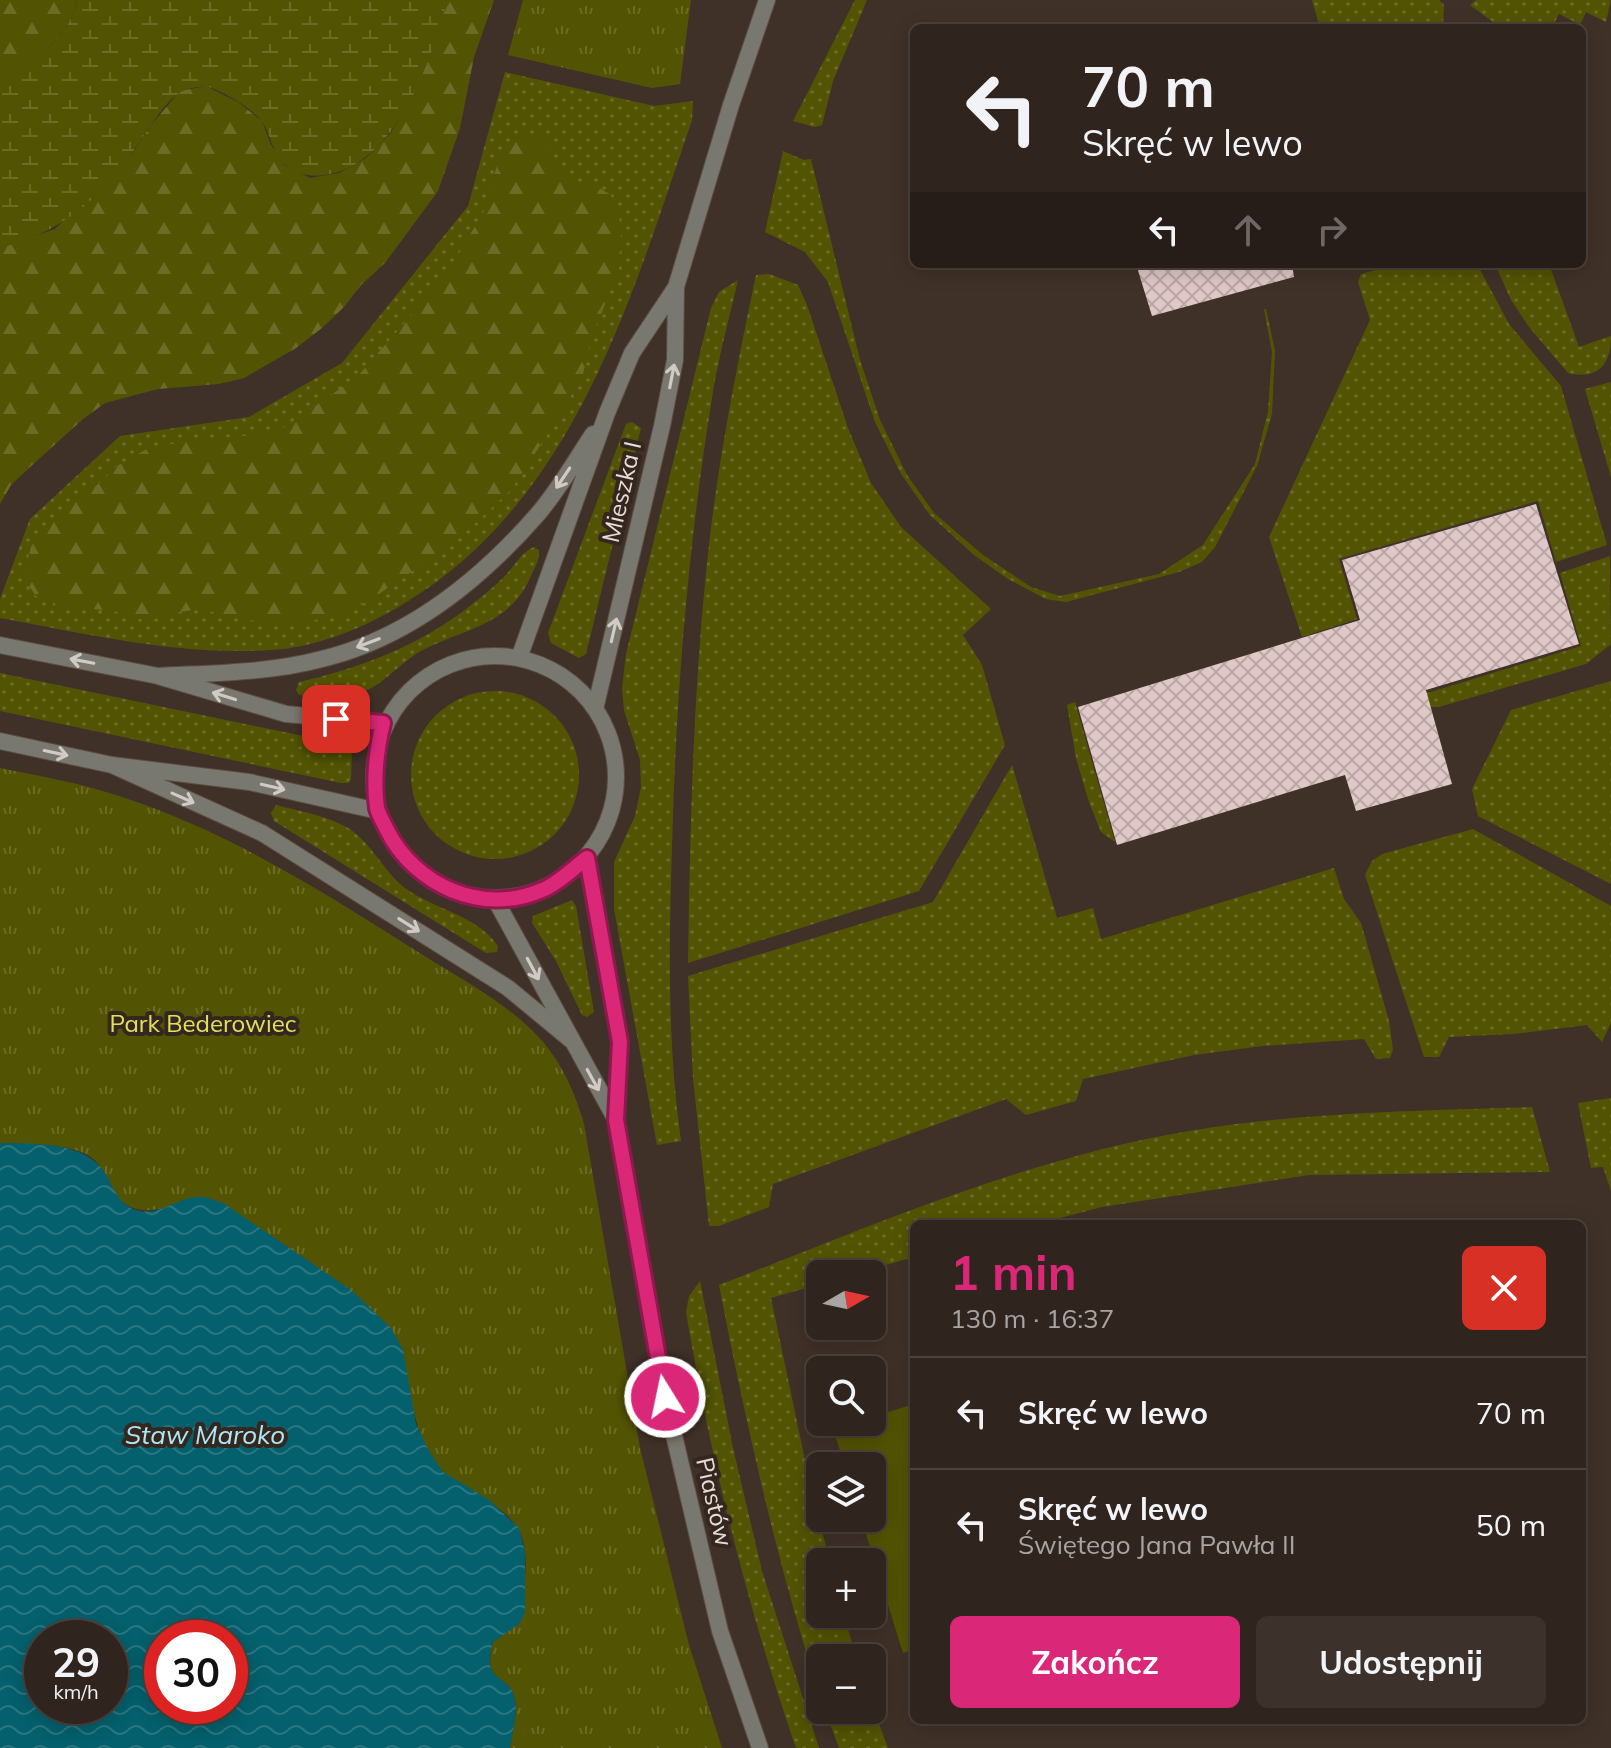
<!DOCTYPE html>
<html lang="pl">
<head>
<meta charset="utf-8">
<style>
  body { margin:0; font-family:Mulish,sans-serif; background:#3c312b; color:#f1f3f6; height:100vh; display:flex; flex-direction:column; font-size:30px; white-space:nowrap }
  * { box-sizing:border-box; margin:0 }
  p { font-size:26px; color:#a8a5a4 }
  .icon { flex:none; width:44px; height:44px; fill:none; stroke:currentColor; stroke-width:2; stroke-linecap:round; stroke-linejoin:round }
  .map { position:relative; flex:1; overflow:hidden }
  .details { position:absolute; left:910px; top:1220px; width:676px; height:504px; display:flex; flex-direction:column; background:#30251e; border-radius:12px; box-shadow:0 4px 20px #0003,0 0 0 2px #4b423c }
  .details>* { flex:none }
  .top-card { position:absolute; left:910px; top:24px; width:676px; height:244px; border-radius:12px; box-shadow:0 4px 20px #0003,0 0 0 2px #4b423c; background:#30251e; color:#f1f3f6; overflow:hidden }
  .needle { width:52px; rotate:81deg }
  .tools { position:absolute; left:806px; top:1260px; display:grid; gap:16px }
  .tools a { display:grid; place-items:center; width:80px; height:80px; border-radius:12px; background:#30251e; box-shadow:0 4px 20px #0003,0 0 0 2px #4b423c; font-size:40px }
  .speed { position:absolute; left:24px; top:1620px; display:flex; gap:16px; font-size:40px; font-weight:700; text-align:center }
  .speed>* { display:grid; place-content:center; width:104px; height:104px; border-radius:50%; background:#30251e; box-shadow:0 4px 20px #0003,0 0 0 2px #4b423c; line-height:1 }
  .speed small { font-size:20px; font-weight:400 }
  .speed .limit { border:12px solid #d22; background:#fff; color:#111 }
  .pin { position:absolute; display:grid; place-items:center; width:68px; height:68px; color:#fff; margin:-34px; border-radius:16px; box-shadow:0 4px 12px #0006 }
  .me { position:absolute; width:88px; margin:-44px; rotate:350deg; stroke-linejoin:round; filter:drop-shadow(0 0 6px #0008) }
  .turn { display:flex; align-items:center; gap:28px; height:168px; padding:0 40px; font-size:36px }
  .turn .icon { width:104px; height:104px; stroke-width:2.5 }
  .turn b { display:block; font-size:56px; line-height:68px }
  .lanes { display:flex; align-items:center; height:76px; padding:0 40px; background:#0003; justify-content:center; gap:40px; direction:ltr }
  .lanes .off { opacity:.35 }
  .round { display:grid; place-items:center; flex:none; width:84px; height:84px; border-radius:12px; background:#3c312b }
  .head { display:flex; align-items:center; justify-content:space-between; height:136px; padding:0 40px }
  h1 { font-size:48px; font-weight:700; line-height:60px; color:#db2777 }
  .action { display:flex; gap:16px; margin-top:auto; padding:16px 40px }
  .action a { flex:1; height:92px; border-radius:12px; background:#db2777; color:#fff; font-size:32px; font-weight:700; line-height:92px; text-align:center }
  .action a+a { background:#3c312b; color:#f1f3f6 }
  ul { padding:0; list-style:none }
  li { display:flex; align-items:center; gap:24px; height:112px; padding:0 40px; border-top:2px solid #4b423c }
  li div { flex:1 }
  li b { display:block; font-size:30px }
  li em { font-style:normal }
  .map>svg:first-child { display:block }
</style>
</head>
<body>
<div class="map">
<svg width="1611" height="1748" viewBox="0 0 1611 1748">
  <defs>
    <pattern id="grass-dots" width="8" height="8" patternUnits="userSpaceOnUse" patternTransform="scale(2)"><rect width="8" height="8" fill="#535403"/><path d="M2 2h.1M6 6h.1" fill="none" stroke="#6c6c27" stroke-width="1.8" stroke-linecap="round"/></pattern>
    <pattern id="forest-firs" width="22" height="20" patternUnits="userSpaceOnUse" patternTransform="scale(2)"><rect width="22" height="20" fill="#535403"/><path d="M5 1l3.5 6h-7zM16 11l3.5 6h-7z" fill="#6c6c27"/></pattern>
    <pattern id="wetland-marsh" width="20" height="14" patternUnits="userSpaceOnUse" patternTransform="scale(2)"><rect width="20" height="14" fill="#535403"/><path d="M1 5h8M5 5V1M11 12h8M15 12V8" fill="none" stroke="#6c6c27"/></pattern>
    <pattern id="park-tufts" width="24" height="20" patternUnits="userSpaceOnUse" patternTransform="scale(2)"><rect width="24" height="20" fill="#535403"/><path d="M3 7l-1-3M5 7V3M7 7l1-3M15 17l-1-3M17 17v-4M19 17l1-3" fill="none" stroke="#6c6c27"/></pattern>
    <pattern id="water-waves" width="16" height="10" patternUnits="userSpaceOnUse" patternTransform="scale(2)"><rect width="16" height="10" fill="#04606d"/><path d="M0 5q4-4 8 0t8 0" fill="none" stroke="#297681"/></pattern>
    <pattern id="building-cross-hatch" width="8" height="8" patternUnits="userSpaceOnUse" patternTransform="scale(2)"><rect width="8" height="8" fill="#dfc8c7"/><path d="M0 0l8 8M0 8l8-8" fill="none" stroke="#b9a7a6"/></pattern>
  </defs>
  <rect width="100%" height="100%" fill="#403128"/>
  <!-- grass -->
  <path fill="url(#grass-dots)" d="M855,0H867L833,81L822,125L815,127L793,121Z
    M1312,0H1439L1444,5L1443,28H1320Z
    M1476,0H1611L1606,22L1586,12L1580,25L1559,14L1552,28H1501L1470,5Z
    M505,72L654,106L693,101L692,120C631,298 576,499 405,603C366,627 316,648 270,650C179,656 88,634 0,618V599L30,519L120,436L249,417L342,363L468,206Z
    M783,151L804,160L811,159L860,360L880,420L907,475L934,513L983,555L1031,587L1060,596L1159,574L1203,545L1255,464L1268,412L1272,352L1264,309H1266L1275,351L1272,414L1257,466L1215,547L1202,562L1179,572L1066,602L1046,599L1008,579L974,555L930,515L901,474L875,422L828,282L805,252L765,232Z
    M1397,264H1477L1509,324L1561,386L1607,545L1556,562L1538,501L1339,559L1357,619L1302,637L1269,537L1370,320L1358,282L1361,274Z
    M1495,264H1549L1579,347L1611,336C1611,365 1598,380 1568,373L1529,327L1511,300Z
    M769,274L798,285L807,305L848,428L871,483L901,527L991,609L963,635L982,665L1005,745L919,891L688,963C690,829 693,696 707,563C717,466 736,370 756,275Z
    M738,280C729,319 718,359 712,398C688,546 676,695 672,845C669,944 667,1042 681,1141L657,1145L614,909V862L635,816L641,787L640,760L624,710L622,689L626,654L711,308L719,292Z
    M1611,382V477L1585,389Z
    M632,422L641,428L586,654L579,658L551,643L548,633L626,424Z
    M534,547L539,550C540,560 534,569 530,578C509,626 462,629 421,651C399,663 384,685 360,693C341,700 319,698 299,695L296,690L299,682C360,668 416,647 466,609C479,599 493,588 504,577C514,567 521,552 534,547Z
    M1610,556L1611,644L1586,664L1439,707H1426L1411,698L1581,646L1560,573Z
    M0,673L346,745L352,751L351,779L348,783H341L0,711Z
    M1611,681V884L1478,816L1472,789L1511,710Z
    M411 775a84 84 0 1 1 168 0a84 84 0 1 1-168 0Z
    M1075,702L1115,842L1101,832L1088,799L1076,758L1067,705Z
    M1012,765L1057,918L1093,908L1101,939L1334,868L1344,899L1361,923L1389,1021L1393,1050L1390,1058L1376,1059L1364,1039L1262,1046L1194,1055L1083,1079L1076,1101L1026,1115L1006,1099L773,1184L769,1207L719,1226H709L693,1078L688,976L933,902Z
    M276,805C300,811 327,816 348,828C369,841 381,866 399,883C428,909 476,913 498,946L497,952L486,953L274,821L271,813Z
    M1473,829L1611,906V1023L1602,1042L1587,1025L1514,1034L1449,1037L1439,1057H1424L1365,875L1372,861L1382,854Z
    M572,900L576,906L594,1012L587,1017L582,1015L556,961L532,923L533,916Z
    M1611,1098V1191L1603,1167L1591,1168L1578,1103Z
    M1532,1107L1550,1172L1309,1175L1102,1207L1037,1224H914V1257L855,1274H820V1284L771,1298L810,1484L830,1562H820V1614H843L857,1658H820V1697C777,1562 746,1425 719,1285C871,1226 1027,1158 1189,1131C1302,1112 1418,1111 1532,1107Z
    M700,1281L733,1448L762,1571L819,1748H796C747,1606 711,1461 686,1312L689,1296Z
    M872,1705L888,1748H839L825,1710H872Z"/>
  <!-- forest -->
  <path fill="url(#forest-firs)" d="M0,0H78C67,41 35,60 0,78Z
    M447,0H494L474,57L460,128L438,191L385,263L361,285L344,307L322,328L296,348L244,378L219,384L158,389L105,403L83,419L29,468L11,485L0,504V248L55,229L131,155L151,125L180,91L206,86L238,102L262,121L271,145L285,165L310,178L339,173L366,158L390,134L409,103Z
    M531,134L545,138L563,175L575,183L601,189L611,195L621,225V263L592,337L583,374L564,409L511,490L455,542L367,602L336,616L299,623L275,624L242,619L200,609L179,612L147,621L114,611L51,605L36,596L27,583L26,566L31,547L39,534L68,506L101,482L115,467L149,448L189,441L263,434L287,426L358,376L446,275L483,213L502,149L515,137Z"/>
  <!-- wetland -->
  <path fill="url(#wetland-marsh)" d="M78,0H447C431,62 397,164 325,175C311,177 298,175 286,165C273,155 271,136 263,123C256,111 222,90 208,87C201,85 184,89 179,93C162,105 146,133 134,150C100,200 59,233 0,248V78C35,60 67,41 78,0Z"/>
  <!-- park -->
  <path fill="url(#park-tufts)" d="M523,0H691L680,84L652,88L508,55Z
    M0,768C40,776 80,783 119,796C229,831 328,895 426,957C466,982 512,1006 544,1043C563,1066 576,1095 584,1124L640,1448L689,1645L722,1748H510C512,1733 519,1711 514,1696C507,1672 482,1686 493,1642L519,1624C521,1601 528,1574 525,1551C521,1507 472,1498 445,1473C426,1456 417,1425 411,1401L184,1200C161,1211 134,1218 115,1195C106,1184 105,1168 92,1158C74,1143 24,1144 0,1143Z"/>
  <!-- pitch -->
  <path fill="#535403" d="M914,1404V1649L903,1653L861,1518H872V1466H845L833,1429L855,1422H872V1417Z"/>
  <!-- water -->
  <path fill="url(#water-waves)" fill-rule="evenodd" d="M0,1143C35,1144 88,1141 107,1176C114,1189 118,1202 133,1209C158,1219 176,1197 199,1197C206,1196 215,1201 223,1203L351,1290L391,1328L403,1350L416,1424L429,1451L443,1472L489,1500L519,1528L525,1551V1613L519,1624L493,1642C481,1685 507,1672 514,1696C519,1711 512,1733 510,1748H0ZM42,1638H110V1706H42ZM230,1638V1706H162V1638Z"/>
  <!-- building -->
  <path fill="url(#building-cross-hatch)" d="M1136,264H1292L1294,277L1152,316Z
    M1536,504L1579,644L1426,690L1452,784L1356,811L1345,775L1117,845L1078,707L1360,620L1342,560Z"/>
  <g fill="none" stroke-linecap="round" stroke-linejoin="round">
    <defs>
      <path id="minor" d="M0,645L158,676L286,714L383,723
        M374 777a121 121 0 1 1 242 0a121 121 0 1 1-242 0Z
        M519,658L607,413L632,353L676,287L731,105L767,0
        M158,676C213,673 269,673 322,659C409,638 480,580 537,515C558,491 575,461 593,434
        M596,705L662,426L675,360L676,288
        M0,741L112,765L249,782L378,811
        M112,765L262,833L508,988L571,1040
        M587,858L620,1042L616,1120L665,1397L720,1631L760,1748
        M496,901L616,1120"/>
    </defs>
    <!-- minor casing -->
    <use href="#minor" stroke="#5b4d44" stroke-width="18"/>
    <!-- minor -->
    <use href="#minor" stroke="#797870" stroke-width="16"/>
  </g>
  <!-- one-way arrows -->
  <defs><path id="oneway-shaft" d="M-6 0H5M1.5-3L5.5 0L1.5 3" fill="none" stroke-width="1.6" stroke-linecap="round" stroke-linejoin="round" transform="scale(2)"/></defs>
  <g stroke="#d2cac4">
    <use href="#oneway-shaft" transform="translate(672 376) rotate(-79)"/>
    <use href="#oneway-shaft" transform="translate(563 478) rotate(124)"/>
    <use href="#oneway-shaft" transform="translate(614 630) rotate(-77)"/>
    <use href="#oneway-shaft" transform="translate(368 643) rotate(159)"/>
    <use href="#oneway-shaft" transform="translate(82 661) rotate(-169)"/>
    <use href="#oneway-shaft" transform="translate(224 696) rotate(-163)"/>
    <use href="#oneway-shaft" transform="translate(56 753) rotate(12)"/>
    <use href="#oneway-shaft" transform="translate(273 787) rotate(13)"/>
    <use href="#oneway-shaft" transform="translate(183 798) rotate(24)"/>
    <use href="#oneway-shaft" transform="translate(409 925) rotate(32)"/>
    <use href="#oneway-shaft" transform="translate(533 969) rotate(62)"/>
    <use href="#oneway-shaft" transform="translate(593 1080) rotate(61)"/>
  </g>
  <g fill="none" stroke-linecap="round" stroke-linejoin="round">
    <defs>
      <path id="route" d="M336,719L383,723C376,752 373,779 377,808C379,816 384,823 387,830C415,886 483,916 542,890C558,884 573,868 587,858L620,1042L616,1120L665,1397"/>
    </defs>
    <!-- route casing -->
    <use href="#route" stroke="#8e194d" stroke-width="20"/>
    <!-- route -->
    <use href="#route" stroke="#db2777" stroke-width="14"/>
  </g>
  <g text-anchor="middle" stroke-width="8" stroke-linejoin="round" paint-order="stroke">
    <!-- street labels -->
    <g font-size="24" fill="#e8dfd9" stroke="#35271f">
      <text transform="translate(622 492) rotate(-77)" y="8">Mieszka I</text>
      <text transform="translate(714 1502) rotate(77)" y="8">Piastów</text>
    </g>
    <!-- park labels -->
    <g font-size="24" fill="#dfe258" stroke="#35271f">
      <text x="203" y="1032">Park Bederowiec</text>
    </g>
    <!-- water labels -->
    <g font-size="26" font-style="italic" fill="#ace8f4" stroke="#35271f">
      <text x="205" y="1444">Staw Maroko</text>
    </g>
  </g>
</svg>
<div class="tools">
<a><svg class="needle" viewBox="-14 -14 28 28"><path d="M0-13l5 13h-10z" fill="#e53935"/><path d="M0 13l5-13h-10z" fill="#a8a5a4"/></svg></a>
<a><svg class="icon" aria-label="search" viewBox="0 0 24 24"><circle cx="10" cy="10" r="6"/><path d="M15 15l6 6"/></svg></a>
<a><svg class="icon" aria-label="layers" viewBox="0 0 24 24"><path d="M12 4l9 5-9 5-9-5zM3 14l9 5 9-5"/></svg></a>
<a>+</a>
<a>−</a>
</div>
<div class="speed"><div>29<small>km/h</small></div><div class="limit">30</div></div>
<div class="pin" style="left:336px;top:719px;background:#d93025"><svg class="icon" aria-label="arrive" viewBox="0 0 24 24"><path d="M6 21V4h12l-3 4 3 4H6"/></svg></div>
<svg class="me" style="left:665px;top:1397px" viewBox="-20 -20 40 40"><circle r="17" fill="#db2777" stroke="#fff" stroke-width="3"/><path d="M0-11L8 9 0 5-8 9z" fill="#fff"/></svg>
<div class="top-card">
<div class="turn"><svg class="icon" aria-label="left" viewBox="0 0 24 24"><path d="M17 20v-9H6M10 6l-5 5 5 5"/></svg><div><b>70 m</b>Skręć w lewo</div></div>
<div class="lanes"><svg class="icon" aria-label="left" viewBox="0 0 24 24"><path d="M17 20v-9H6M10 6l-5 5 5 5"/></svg><svg class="icon off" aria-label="ahead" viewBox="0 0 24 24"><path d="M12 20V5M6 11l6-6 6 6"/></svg><svg class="icon off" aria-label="right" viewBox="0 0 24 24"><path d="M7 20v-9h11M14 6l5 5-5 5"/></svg></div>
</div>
<section class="details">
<div class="head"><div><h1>1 min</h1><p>130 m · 16:37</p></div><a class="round" style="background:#d93025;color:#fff"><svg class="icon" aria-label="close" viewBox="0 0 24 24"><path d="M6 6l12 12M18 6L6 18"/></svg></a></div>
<ul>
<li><svg class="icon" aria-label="left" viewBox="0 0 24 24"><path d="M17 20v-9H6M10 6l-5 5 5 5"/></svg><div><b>Skręć w lewo</b></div><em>70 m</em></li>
<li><svg class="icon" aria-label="left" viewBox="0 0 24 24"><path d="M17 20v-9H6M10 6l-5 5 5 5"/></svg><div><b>Skręć w lewo</b><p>Świętego Jana Pawła II</p></div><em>50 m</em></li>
</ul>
<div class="action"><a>Zakończ</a><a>Udostępnij</a></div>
</section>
</div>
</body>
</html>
